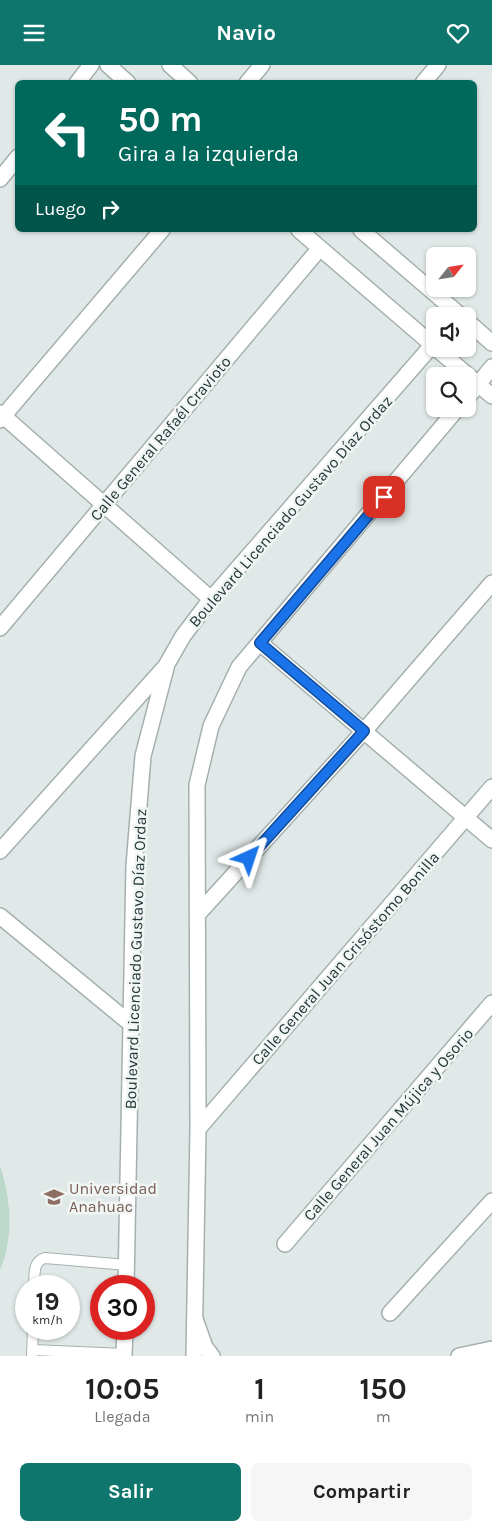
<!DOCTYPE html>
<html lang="es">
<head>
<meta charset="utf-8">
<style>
  body { margin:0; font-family:Karla,sans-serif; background:#f6f6f6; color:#222; height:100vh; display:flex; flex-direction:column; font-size:19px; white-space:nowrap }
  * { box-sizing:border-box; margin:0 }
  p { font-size:16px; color:#767676 }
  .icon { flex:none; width:28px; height:28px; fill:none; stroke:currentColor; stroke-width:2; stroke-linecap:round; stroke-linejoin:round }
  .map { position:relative; height:1291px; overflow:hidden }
  .drawer { display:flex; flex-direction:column; background:#fff; flex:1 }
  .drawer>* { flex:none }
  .banner { position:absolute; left:15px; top:15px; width:462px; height:152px; border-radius:8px; box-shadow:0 1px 4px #0004; background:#00695c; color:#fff; overflow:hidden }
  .needle { width:32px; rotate:60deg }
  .tools { position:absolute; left:426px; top:182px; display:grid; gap:10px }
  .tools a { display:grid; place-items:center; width:50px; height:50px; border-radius:8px; background:#fff; box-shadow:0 1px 4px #0004; font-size:25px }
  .speed { position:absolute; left:15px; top:1210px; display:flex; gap:10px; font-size:25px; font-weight:700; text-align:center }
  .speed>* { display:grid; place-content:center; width:65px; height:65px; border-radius:50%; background:#fff; box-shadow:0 1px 4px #0004; line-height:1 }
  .speed small { font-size:12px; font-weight:400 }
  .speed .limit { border:8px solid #d22; background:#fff; color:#111 }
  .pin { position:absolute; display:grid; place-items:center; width:42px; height:42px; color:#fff; margin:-21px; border-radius:10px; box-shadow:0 2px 8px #0006 }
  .me { position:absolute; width:55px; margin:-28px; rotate:42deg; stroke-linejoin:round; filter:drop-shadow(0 0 4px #0008) }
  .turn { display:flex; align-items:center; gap:18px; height:105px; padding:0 20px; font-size:22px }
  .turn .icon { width:65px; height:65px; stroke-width:2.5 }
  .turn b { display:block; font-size:35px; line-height:42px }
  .then { display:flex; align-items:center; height:48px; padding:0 20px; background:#0003; gap:10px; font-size:19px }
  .eta { display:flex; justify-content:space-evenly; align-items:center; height:85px; text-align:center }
  .eta b { font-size:30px; font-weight:700; line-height:35px }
  .cta { display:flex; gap:10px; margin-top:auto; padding:10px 20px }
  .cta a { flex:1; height:58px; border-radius:8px; background:#0f766e; color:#fff; font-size:20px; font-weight:700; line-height:58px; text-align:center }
  .cta a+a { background:#f6f6f6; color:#222 }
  header { display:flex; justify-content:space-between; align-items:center; height:65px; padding:0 20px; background:#0f766e; color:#fff; font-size:22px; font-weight:700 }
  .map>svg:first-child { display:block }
</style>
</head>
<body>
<header><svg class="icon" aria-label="menu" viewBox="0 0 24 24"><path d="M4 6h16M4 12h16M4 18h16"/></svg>Navio<svg class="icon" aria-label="heart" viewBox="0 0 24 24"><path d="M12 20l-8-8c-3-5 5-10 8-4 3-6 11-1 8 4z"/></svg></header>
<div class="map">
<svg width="492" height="1291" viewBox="0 0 492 1291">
  <rect width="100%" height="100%" fill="#e1e9e8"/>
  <!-- green -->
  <path fill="#bcd8ca" d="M0,1101C11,1134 14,1172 0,1205Z"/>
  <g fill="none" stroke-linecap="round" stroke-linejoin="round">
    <defs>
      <path id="service" d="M34,1221C35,1210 32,1197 45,1193L127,1200
        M33,1285L125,1289
        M32,1290L33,1264"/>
      <path id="minor" d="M108,0L128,18
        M170,0L190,18
        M77,18L91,0
        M247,18L262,0
        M423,18L438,0
        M0,114L18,92
        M299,165L435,282
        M361,165L461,251
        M468,257L492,278
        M437,284L492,331
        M468,332L492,302
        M0,348L211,534
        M0,355L162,165
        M0,563L320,183
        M260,578L492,775
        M0,786L165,602
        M198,849L364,666L492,518
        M0,851L132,960
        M198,1064L492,722
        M285,1179L492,938
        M126,1221L134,801L143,691L167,599L183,571L211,534L435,277
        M390,1248L492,1136
        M124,1291L125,1264
        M194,1291L198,1064L197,720L211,661L239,602L457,344"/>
      <path id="tertiary" d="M195,1254L205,1282L212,1291
        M459,1291L492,1284"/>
    </defs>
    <!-- service casing -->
    <use href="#service" stroke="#a4b0af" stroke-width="12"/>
    <!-- minor casing -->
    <use href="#minor" stroke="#a4b0af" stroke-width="18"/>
    <!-- tertiary casing -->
    <use href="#tertiary" stroke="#a4b0af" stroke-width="18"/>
    <!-- service -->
    <use href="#service" stroke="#fff" stroke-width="10"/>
    <!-- minor -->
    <use href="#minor" stroke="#fff" stroke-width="15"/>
    <!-- tertiary -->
    <use href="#tertiary" stroke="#fff" stroke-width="15"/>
  </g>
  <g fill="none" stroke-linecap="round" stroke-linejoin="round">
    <defs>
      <path id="route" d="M249,793L364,666L260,578L384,432"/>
    </defs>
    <!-- route casing -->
    <use href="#route" stroke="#114b97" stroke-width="12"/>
    <!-- route -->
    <use href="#route" stroke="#1a73e8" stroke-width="9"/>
  </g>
  <!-- icons -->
  <defs>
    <symbol id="university-bare" viewBox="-9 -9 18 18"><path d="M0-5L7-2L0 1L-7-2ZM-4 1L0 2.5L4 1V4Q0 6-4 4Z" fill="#8d6e63" stroke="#f1f6f5" stroke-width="2.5" paint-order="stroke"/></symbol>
  </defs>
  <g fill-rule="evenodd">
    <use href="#university-bare" x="40" y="1118" width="28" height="28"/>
  </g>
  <g text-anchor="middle" stroke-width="5" stroke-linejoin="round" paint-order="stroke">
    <!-- street labels -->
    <g font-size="16" fill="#233837" stroke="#f1f6f5">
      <text transform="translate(160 373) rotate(-50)" y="6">Calle General Rafaél Cravioto</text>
      <text transform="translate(290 446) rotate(-49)" y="6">Boulevard Licenciado Gustavo Díaz Ordaz</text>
      <text transform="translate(345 893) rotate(-49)" y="6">Calle General Juan Crisóstomo Bonilla</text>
      <text transform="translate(135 894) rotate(-88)" y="6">Boulevard Licenciado Gustavo Díaz Ordaz</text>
      <text transform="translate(388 1059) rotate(-49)" y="6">Calle General Juan Mújica y Osorio</text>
    </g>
    <!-- education labels -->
    <g font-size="16" fill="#785e54" stroke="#f1f6f5" text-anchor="start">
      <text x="69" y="1129">Universidad<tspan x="69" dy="18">Anahuac</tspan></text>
    </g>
  </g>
</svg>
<div class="tools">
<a><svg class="needle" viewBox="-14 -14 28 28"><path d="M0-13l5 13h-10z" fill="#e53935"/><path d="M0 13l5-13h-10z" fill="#767676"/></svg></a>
<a><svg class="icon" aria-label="sound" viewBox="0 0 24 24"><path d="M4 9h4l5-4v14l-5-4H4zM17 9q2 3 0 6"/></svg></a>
<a><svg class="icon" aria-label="search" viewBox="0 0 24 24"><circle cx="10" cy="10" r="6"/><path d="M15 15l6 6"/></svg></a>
</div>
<div class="speed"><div>19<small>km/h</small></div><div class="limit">30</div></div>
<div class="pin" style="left:384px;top:432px;background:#d93025"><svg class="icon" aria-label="arrive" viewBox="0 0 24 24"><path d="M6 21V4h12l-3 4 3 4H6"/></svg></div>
<svg class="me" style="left:249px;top:793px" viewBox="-20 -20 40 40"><path d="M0-17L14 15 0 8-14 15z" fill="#1a73e8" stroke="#fff" stroke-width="4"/></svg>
<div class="banner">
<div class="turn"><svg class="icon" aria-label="left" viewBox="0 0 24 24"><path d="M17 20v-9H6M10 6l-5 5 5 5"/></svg><div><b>50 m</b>Gira a la izquierda</div></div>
<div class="then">Luego<svg class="icon" aria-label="right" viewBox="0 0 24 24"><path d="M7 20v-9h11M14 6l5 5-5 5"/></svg></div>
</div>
</div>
<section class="drawer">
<div class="eta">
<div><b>10:05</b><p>Llegada</p></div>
<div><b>1</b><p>min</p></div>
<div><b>150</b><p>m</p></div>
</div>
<div class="cta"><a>Salir</a><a>Compartir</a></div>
</section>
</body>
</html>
